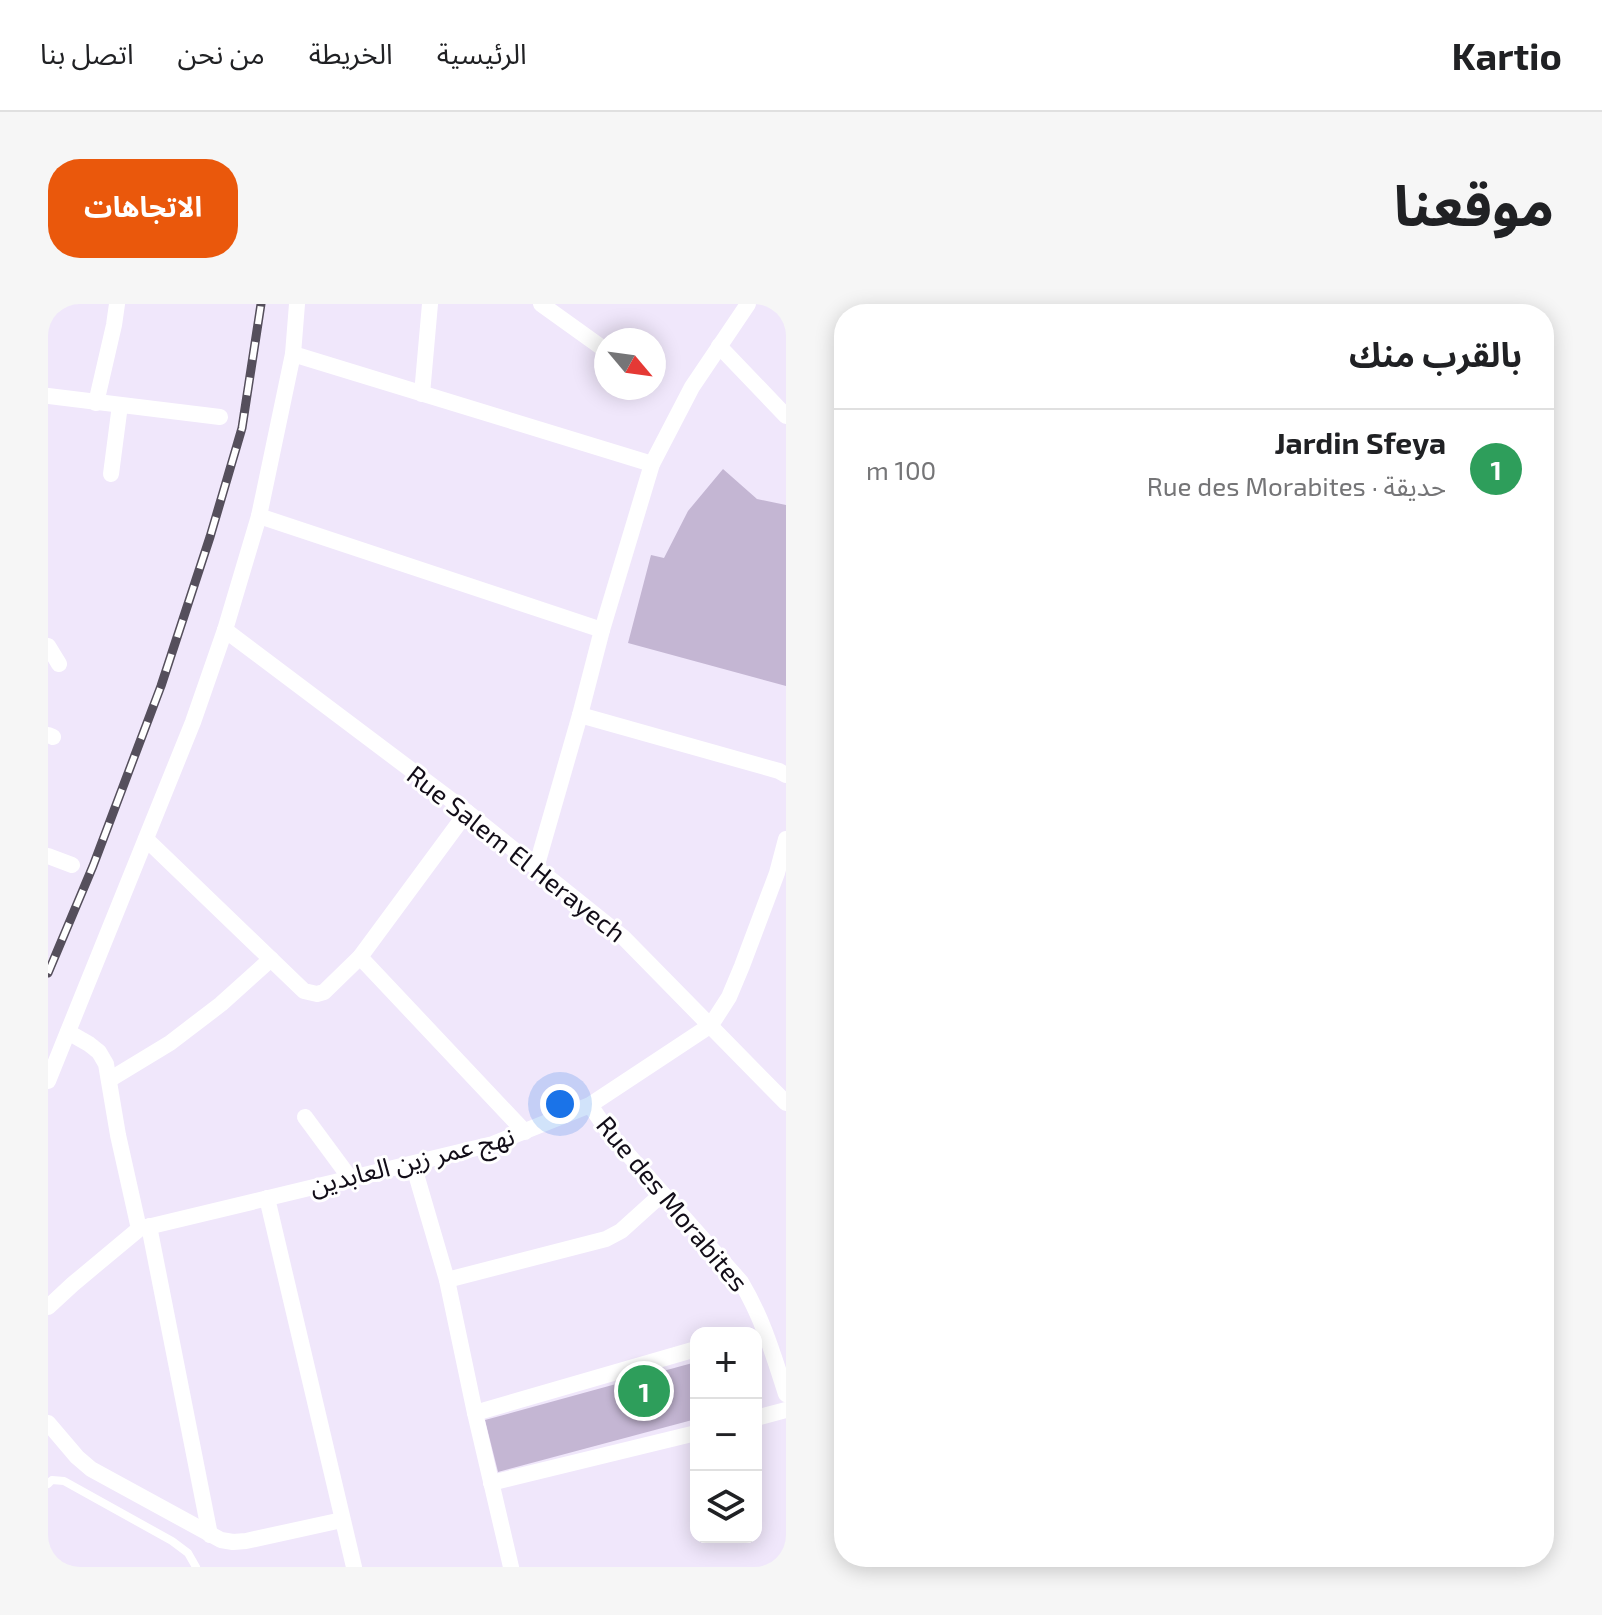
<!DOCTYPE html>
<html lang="ar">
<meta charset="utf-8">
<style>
:root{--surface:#fff;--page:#f6f6f6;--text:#202124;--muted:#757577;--line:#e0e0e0;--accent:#ea580c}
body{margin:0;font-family:"Exo 2","Noto Sans Arabic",sans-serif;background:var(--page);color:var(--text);direction:rtl}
.controls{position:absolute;right:24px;bottom:24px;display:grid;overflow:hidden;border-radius:16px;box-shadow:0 4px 20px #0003}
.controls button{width:72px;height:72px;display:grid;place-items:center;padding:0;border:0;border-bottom:2px solid var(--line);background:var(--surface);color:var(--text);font:40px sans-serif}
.compass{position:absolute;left:546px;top:24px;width:72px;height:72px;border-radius:50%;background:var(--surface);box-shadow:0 4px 20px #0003;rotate:119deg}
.you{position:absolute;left:512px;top:800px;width:28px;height:28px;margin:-20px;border:6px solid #fff;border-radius:50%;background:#1a73e8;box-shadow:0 0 0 12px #1a73e833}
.badge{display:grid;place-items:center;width:52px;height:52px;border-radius:50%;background:var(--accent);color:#fff;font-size:26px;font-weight:700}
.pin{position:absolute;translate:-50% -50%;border:4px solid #fff;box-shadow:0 2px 8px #0006}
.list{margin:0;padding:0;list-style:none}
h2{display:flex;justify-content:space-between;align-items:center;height:104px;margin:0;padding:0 32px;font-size:34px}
h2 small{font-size:26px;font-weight:400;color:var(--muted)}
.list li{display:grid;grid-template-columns:52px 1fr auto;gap:24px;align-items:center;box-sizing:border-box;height:120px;padding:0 32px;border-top:2px solid var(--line)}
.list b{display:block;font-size:30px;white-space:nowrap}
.list p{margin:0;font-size:26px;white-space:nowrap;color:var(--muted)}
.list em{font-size:26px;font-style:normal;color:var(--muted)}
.icon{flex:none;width:44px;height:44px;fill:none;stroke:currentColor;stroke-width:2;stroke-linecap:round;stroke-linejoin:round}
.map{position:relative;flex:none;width:738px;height:1263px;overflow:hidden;direction:ltr;border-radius:32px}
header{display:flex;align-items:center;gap:48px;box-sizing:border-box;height:112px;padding:0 40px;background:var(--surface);border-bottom:2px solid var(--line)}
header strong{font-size:38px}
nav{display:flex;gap:44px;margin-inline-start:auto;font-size:28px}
.intro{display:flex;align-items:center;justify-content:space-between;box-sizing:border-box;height:192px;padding:0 48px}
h1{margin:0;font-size:56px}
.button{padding:20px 36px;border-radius:32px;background:var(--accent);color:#fff;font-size:28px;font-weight:700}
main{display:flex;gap:48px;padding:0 48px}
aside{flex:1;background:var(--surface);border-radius:32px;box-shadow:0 4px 20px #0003}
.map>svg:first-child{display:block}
.green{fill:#c4b6d3}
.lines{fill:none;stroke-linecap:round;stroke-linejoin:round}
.service{stroke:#fff;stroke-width:8}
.minor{stroke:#fff;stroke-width:16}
.rail-casing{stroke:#554f5c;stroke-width:9}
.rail{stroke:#fff;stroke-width:6;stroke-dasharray:18;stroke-linecap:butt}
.labels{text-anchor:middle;stroke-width:6;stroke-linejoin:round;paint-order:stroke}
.street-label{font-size:26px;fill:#120d18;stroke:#fff}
</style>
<header>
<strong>Kartio</strong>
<nav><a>الرئيسية</a><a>الخريطة</a><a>من نحن</a><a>اتصل بنا</a></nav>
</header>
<div class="intro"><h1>موقعنا</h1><a class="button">الاتجاهات</a></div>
<main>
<aside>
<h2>بالقرب منك<small></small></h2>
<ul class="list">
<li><span class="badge" style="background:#2e9e5b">1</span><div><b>Jardin Sfeya</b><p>حديقة · Rue des Morabites</p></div><em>100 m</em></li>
</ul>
</aside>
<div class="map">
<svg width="738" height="1263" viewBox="0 0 738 1263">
<rect width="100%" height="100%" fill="#f0e7fb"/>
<g class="green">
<path d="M675 165 709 195 738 201V382L580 339 603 251 616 254 640 207Z"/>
<path d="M648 1058V1115L450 1168 437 1116Z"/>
</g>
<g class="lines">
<path class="service" d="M0 1180 4 1176 16 1177 124 1237 140 1249 148 1263"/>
<g class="minor">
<path d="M493 0 553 43"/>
<path d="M671 42 738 112"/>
<path d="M245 50 604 160"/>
<path d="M374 90 382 0"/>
<path d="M0 92 172 113"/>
<path d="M48 99 66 21 69 0"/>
<path d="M63 170 72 101"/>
<path d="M211 212 554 326"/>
<path d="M177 326 419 508 576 634 738 799"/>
<path d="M0 342 11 360"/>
<path d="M532 411 731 467 738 471"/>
<path d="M0 431 5 433"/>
<path d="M419 508 312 653 477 828"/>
<path d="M98 535 256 687 269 690 276 688 312 653"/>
<path d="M0 552 24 561"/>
<path d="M488 564 532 411 554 326 604 160 644 83 700 0"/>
<path d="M20 728 41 740 51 748 58 760 70 831 91 925"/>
<path d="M61 776 122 739 173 700 223 655"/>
<path d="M0 777 145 418 177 326 211 212 245 50 249 0"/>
<path d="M542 801 561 829 693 978C715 1015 725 1050 738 1090"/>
<path d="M257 813 302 874"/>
<path d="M365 860 399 976 427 1109 463 1263"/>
<path d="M219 894 306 1263"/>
<path d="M101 922 162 1231"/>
<path d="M399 976 558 935 573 927 614 890"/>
<path d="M0 1003 25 980 91 925 445 840 542 801 663 721 681 693 694 662 729 569 738 535"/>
<path d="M427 1109 648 1045"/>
<path d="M708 1114 738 1106"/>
<path d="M0 1119 29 1153 43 1165 173 1236 185 1238 198 1237 294 1216"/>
<path d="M443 1179 648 1129"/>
</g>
<g class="rail-casing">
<path id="rail" d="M0 669 45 562 113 382 162 233 194 124 213 0"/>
</g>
<use href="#rail" class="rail"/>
</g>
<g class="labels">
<g class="street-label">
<text transform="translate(468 550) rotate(38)" y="9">Rue Salem El Herayech</text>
<text transform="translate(364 857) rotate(-14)" y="9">نهج عمر زين العابدين</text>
<text transform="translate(624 900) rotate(50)" y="9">Rue des Morabites</text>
</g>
</g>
</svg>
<div class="controls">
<button>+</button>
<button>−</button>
<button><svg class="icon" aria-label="layers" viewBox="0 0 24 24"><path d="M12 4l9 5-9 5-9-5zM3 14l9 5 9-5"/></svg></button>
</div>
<svg class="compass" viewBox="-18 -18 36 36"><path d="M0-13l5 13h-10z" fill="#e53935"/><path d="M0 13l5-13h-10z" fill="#757577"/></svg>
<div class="you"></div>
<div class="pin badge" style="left:596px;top:1087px;background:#2e9e5b">1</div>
</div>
</main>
